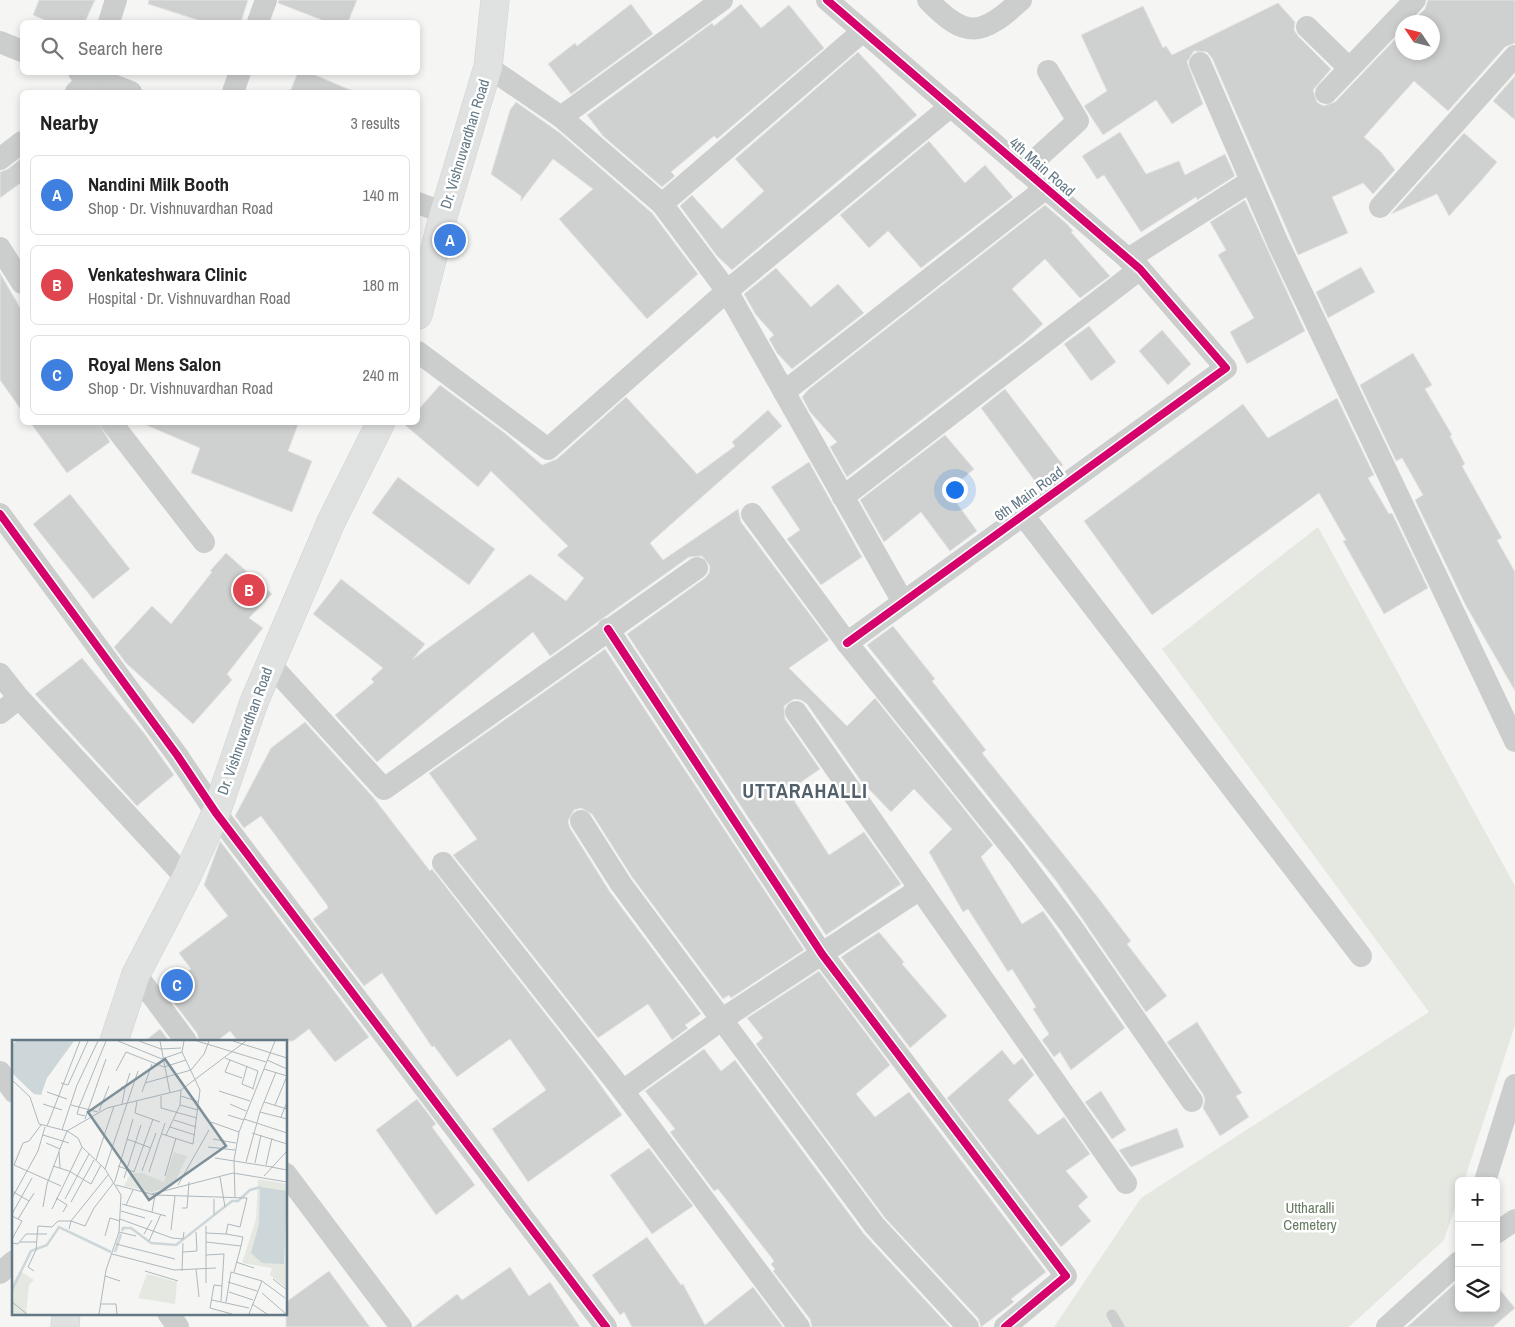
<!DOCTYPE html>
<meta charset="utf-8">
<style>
:root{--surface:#fff;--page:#f6f6f6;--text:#222;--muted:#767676;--line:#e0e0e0;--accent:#565c60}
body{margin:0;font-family:"Archivo Narrow",sans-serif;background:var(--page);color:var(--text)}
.controls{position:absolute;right:15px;bottom:15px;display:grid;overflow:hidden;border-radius:8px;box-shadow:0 2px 8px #0003}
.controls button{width:45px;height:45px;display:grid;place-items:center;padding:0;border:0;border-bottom:1px solid var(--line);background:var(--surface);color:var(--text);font:25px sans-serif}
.compass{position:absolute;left:1395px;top:15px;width:45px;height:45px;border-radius:50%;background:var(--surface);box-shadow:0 2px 8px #0003;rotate:305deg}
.you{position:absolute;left:954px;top:489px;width:18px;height:18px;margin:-12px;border:4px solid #fff;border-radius:50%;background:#1a73e8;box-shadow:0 0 0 8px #1a73e833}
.badge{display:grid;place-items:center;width:32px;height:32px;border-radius:50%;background:var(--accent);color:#fff;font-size:16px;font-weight:700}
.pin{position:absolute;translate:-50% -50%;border:2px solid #fff;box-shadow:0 1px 5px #0006}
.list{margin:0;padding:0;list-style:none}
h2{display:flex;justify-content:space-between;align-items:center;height:65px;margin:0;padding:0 20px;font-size:21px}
h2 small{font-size:16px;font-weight:400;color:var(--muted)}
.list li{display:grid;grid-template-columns:32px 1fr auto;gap:15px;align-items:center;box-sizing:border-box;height:80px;margin:0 10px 10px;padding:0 10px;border:1px solid var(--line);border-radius:8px}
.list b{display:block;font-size:19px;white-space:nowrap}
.list p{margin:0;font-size:16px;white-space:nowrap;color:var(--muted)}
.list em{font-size:16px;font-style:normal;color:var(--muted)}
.icon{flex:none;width:28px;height:28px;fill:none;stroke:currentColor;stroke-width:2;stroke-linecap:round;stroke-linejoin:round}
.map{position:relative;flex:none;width:1515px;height:1327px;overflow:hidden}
.search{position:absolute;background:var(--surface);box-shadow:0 2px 8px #0003;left:20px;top:20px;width:400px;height:55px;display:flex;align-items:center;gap:12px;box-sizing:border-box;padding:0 18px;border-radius:8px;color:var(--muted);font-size:19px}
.panel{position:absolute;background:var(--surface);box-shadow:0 2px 8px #0003;left:20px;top:90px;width:400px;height:335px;border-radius:8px}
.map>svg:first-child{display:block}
.green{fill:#e4e8e1}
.building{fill:#cfd1d0;stroke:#e4e4e3}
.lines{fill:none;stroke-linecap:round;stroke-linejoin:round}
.secondary-casing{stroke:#d0d2d3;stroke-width:29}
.service{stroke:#cccece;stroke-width:11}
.minor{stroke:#cccece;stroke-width:22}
.secondary{stroke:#e0e1e1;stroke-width:28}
.cycleway-casing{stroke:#fff;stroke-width:11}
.cycleway{stroke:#d6006c;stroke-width:8}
.labels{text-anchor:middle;stroke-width:5;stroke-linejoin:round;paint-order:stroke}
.street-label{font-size:15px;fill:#627885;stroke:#fff}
.park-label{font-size:15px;fill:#687c62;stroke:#fff}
.district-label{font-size:20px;font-weight:bold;letter-spacing:1px;fill:#51606a;stroke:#fff}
.inset-river{fill:none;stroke:#cdd6d8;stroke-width:2.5}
.inset-road{fill:none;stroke:#adb8bd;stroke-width:1}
.view{fill:#7e909a;fill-opacity:0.15;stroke:#7e909a;stroke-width:2.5}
.inset-edge{fill:none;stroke:#627885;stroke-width:2.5}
</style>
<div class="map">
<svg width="1515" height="1327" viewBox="0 0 1515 1327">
<rect width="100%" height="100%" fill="#f5f5f3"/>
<path class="green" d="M1318 527 1515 886V1025L1464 1181H1459V1196L1444 1240 1349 1327H1054L1141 1198 1429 1012 1162 649Z"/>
<g class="building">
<path d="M39 0H95L85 22H49L33 15Z"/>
<path d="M149 0H248L241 22H204L148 4Z"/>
<path d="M279 0H357L348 22H327L278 3Z"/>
<path d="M1428 0H1515V43L1505 47 1448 111 1414 81 1364 137 1381 152 1395 170 1373 194 1363 183 1332 197 1348 233 1298 255 1212 58 1207 52 1194 51 1187 62 1203 104 1172 124 1156 100 1103 135 1084 106 1107 91 1081 35 1143 6 1163 48 1166 46 1172 55 1278 3 1295 22 1294 30 1298 36 1331 69 1313 90 1317 102 1323 106 1335 102 1402 32V52H1432V22H1412L1425 9Z"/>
<path d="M631 4 653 34 571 94 548 64 575 43 577 46Z"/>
<path d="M741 4 761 28 789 5 824 48 717 139 714 136 671 172 675 176 662 187 603 136 587 115 712 23 714 26Z"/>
<path d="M858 52 917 115 732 270 717 256 680 206 692 195 722 229 764 191 735 159Z"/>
<path d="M298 72H308L355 92H290Z"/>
<path d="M1515 76V120L1493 101Z"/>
<path d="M516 102 560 133 652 213 698 274 647 319 559 219 593 189 553 159 521 201V196L491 174 510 110Z"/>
<path d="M1120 132 1146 174 1179 161 1185 175 1225 154 1235 176 1197 200 1196 197 1141 232 1104 175 1097 179 1082 156Z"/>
<path d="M1464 133 1497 162 1480 182 1449 216 1437 194 1391 214Z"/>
<path d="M929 141 965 183 985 165 1013 197 921 268 888 231 869 248 840 215Z"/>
<path d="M22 158V182L0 198V172L8 169Z"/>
<path d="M1245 200 1305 331 1247 364 1230 332 1254 318 1218 255 1226 250 1210 222Z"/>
<path d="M1045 205 1067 224 1073 231 1071 232 1110 276 1080 298 1045 259 1012 289 1043 324 1024 341 847 477 830 447 837 442 810 412 802 397 809 389Z"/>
<path d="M1361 267 1375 292 1328 318 1316 292Z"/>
<path d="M776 268 811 307 838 284 864 313 792 369 777 353 769 339 774 335 756 315 744 294Z"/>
<path d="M0 273 22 311V411L0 380Z"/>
<path d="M1089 326 1116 362 1091 381 1064 344Z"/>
<path d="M1162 330 1191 364 1168 385 1139 351Z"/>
<path d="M1413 353 1432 385 1425 389 1452 435 1450 436 1465 464 1462 466 1502 538 1497 540 1515 572V691L1465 604 1415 500 1423 495 1402 458 1396 461 1360 385Z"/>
<path d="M440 385 506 434 542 465 557 459 626 397 697 474 735 446 732 442 768 410 782 426 650 543 663 560 738 509 741 522 829 640 789 668 847 726 875 698 993 845 981 857 1022 924 1043 911 1125 1028 1071 1070 1060 1052 1054 1057 1042 1040 1049 1034 1033 1009 1036 1007 1012 969 1008 972 968 909 963 912 929 852 952 829 914 789 891 812 861 781 807 704 801 700 794 699 784 706 785 719 820 769 788 791 829 855 864 832 901 884 826 935 627 634 705 578 709 573 710 566 702 556 689 557 550 656 533 632 377 762 335 715 374 682 371 679 383 668 313 614 341 579 425 644 413 659 530 574 566 601 584 578 557 555 568 546 491 471 478 487 405 425 407 422H418V410Z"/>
<path d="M1005 389 1063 465 1037 484 981 408Z"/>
<path d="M1337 398 1374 475 1368 478 1389 514 1392 513 1428 588 1384 614 1343 541 1346 540 1319 493 1152 615 1084 521 1243 404 1268 438Z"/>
<path d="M30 422H98L110 442 67 473Z"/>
<path d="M139 422H299L288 451 312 461 292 512 191 473 200 448Z"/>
<path d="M945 435 974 469 948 491 977 531 950 551 921 512 884 542 860 500Z"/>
<path d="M809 462 862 557 821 585 787 539 800 530 771 487Z"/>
<path d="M398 477 495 549 469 585 372 513Z"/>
<path d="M70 494 130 569 93 599 33 524Z"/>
<path d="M226 553 272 594 249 618 263 628 227 674 232 680 193 724 126 663 114 647 152 606 171 624 212 572 210 571Z"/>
<path d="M893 626 935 679 932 681 986 750 982 753 1096 895 1131 941 1127 944 1167 996 1146 1012 1057 882 867 645Z"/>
<path d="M605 649 804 950 731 998 729 995 723 999 632 877 592 814 581 808 574 810 568 821 570 828 610 892 701 1014 685 1025 688 1028 672 1040 648 1004 598 1038 453 855 477 839 429 773Z"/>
<path d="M82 658 144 733 174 775 137 806 35 694Z"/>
<path d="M305 722 373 797 430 871 432 869 591 1072 622 1115 528 1182 492 1129 546 1090 510 1039 457 1077 434 1046 432 1047 382 973 364 986 313 919 328 908 327 905 261 816 244 828 235 816 271 748Z"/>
<path d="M220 841 369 1037 335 1062 309 1029 293 1041H238L230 1031 217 1041H199L197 1033 164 990 191 969 179 953 228 916 204 885Z"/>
<path d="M879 932 904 962 902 964 947 1016 910 1048 841 957Z"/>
<path d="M819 971 890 1065 856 1094 875 1117 909 1092 1046 1272 1011 1299 1014 1302 981 1327 978 1318 885 1218 756 1044 763 1038 747 1018Z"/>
<path d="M1197 1022 1242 1093 1236 1096 1249 1117 1220 1136 1203 1108 1205 1100 1203 1094 1167 1042Z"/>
<path d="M160 1029 169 1041H145Z"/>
<path d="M704 1049 721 1071 735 1060 864 1234 950 1327H812L810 1319 773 1271 775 1269 771 1264 774 1261 718 1189 714 1191 670 1132 675 1129 645 1091Z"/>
<path d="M1002 1050 1014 1065 1022 1058 1034 1075 1008 1100 1038 1135 1064 1117 1090 1154 1066 1171 1088 1197 1078 1206 1091 1221 1061 1247 947 1098Z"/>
<path d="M1101 1091 1126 1130 1112 1139 1085 1102Z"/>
<path d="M417 1099 436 1124 432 1127 475 1185 436 1215 376 1130Z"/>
<path d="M1177 1128 1184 1147 1131 1167 1119 1150Z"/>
<path d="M649 1148 693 1206 652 1234 610 1175Z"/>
<path d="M647 1237 681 1285 683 1284 705 1325 753 1287 783 1327H632L624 1312 620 1315 592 1275Z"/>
<path d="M510 1267 529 1296 550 1282 580 1327H414L457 1294 462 1300Z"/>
<path d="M329 1271 370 1327H286V1302Z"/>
<path d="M1459 1280V1308H1496V1285L1515 1308 1493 1327H1407Z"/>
</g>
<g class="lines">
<g class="secondary-casing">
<g id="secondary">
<path d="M418 315 444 213 488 67 495 0"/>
<path d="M114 1041 136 974 186 878 216 813 254 702 331 522 381 422"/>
<path d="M65 1327 66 1313"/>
</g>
</g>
<path class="service" d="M1112 1315 1119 1327"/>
<g class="minor">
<path d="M827 0 1140 269 1226 368 847 643"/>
<path d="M928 0C966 40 982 36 1021 0"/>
<path d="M109 22 116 0"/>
<path d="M258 22 266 0"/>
<path d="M1307 27 1349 68"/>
<path d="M0 42 22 51"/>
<path d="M1200 63 1278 243 1515 741"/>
<path d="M488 67 561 117 662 204 727 291 903 602"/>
<path d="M79 72 131 92"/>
<path d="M76 92 91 77 93 72"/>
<path d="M233 92 240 72"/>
<path d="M1326 93 1415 0"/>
<path d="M561 117 722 0"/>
<path d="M0 159 22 142"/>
<path d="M1024 170 1078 121 1048 71"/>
<path d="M418 203 444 213"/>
<path d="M662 204 863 31"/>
<path d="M1380 207 1515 56"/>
<path d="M0 248 22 283"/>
<path d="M1128 259 1251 181"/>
<path d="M418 352 548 449 727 291 951 106"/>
<path d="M784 392 1046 188"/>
<path d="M111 422 204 542"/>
<path d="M843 497 1140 269"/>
<path d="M0 514 177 755 216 813 606 1327"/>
<path d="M752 514 847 643 1016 853 1071 926 1192 1101"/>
<path d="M1023 515 1361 956"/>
<path d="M608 629 822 954 1066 1276 1005 1327"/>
<path d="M270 664 384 789 697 568"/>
<path d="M0 674 19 698"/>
<path d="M796 712 1126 1183"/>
<path d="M0 713 19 698 186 878"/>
<path d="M581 821 621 884 875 1226 968 1327"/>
<path d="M443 863 623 1091 799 1327"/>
<path d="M136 974 186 1041"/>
<path d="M0 1072 14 1092"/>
<path d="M623 1091 721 1020 920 889"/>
<path d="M286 1174 401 1327"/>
<path d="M1485 1181 1515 1085"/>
<path d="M1496 1233 1515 1220"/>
<path d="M0 1273 14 1261"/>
<path d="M168 1313 178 1327"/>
<path d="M1387 1327 1459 1262"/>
</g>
<use href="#secondary" class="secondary"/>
<g class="cycleway-casing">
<g id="cycleway">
<path d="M827 0 1140 269 1226 368 847 643"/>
<path d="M0 514 177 755 216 813 606 1327"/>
<path d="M608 629 822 954 1066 1276 1005 1327"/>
</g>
</g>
<use href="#cycleway" class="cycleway"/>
</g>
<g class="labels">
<g class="street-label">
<text transform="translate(465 144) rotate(-73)" y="5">Dr. Vishnuvardhan Road</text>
<text transform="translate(1042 167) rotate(41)" y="5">4th Main Road</text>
<text transform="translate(1029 494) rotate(-36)" y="5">6th Main Road</text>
<text transform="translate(245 731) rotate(-70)" y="5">Dr. Vishnuvardhan Road</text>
</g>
<g class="park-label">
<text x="1310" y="1213">Uttharalli<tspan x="1310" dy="17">Cemetery</tspan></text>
</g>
<g class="district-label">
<text x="805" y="798">UTTARAHALLI</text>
</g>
</g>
<g transform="translate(12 1040)">
<rect width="275" height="275" fill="#f5f5f3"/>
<path d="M162 112 175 116 161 146 140 152 112 146 119 133H130L152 142ZM246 139 275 144V248L258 235 260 228 230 223 244 179ZM8 231 22 240 17 245 14 274H0V244ZM135 234 165 242 163 264 126 258Z" fill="#e4e8e1"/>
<path d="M5 1H62L35 38 29 55 22 54 0 33V4ZM248 147 275 151 272 224 250 223 239 213 247 184Z" fill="#cdd6d8"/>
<path class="inset-river" d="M110 191 111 188H119L139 203 164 205 220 161H226L238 150 249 147M103 212 109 194M0 250 19 211 35 205 47 187 99 212"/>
<path class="inset-road" d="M106 1 150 19 170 12M127 1 149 9 169 8M148 1 158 53M185 1 254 22M221 1 275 18M213 18 246 31 241 48M218 20 213 32 230 38M255 20 275 29M235 26 230 44 242 49M252 29 275 36 263 65M104 31 114 12 152 27 174 20M264 32 248 72 275 79M0 40 18 57 27 84 55 91 66 98 70 107 93 129 109 155 107 192 94 230 87 274M49 43 56 45 76 1M133 43 179 30 192 14 197 1M109 47 113 48 110 64M113 48 118 33M207 51 238 61M35 52 55 59M130 52 140 24M149 56V68L185 78M169 56 187 62M125 61 123 73 148 82M252 62 275 69M31 64 50 70M218 64 234 71M59 65 86 72M168 65 186 70M67 67 94 1M67 67 65 74 73 76M87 71 97 46M216 75 232 80M269 77 275 62M73 79 94 19M232 79 275 93M162 80 184 87M199 82 227 92M29 85 17 101 11 103 2 125 49 146M35 86 68 1M158 87 183 95M50 90 65 45 86 1M55 91 95 68 169 50 234 1M240 93 275 104M150 94 181 104 188 50 170 12 172 1M31 95 57 103M154 95 168 65 169 50M115 99 139 108M201 99 224 103M34 103 48 109M196 107 223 110M203 118 260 127M84 120 102 66M234 122 248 72M243 123 249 95M254 125 260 98M41 126 57 131 79 144 89 125M106 126 122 132 141 79M259 127 275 130M48 128 47 111 55 91M93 129 126 31M130 131 144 93M137 132 153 83M96 135 59 181 73 186 82 168 103 141 121 79M153 136 164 98M252 136 275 111M208 137 213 167M112 138 129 85M104 145 143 155 235 158 228 187 216 184 214 194 231 197 229 206 194 202V186M166 145 197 90M0 151 17 161M140 154 221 133 275 142M223 157 222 120 227 92 263 1M0 158 26 111 33 87M44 158 55 165 51 172M53 159 77 114M59 162 82 120M110 164 154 176M114 165 121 150M31 167 35 144 47 112M170 168H175L177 142M40 169 70 107M109 171 133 178M140 172 143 155M0 174 20 138M202 175V159M0 176 10 181 0 199M6 179 22 153M108 179 160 198 171 199 172 192M159 190 163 156M107 192 124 196M194 193 214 194M132 194 140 180M93 196 98 178 108 181M137 201 149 174M8 202H24M194 202V243M0 203 6 204 14 194H35M104 204 163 219M171 212 185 211 184 192M100 214 162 230 204 228M194 215 212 214 209 261M224 222 242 228M184 229 187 257M22 231 16 227 24 210 26 186 40 187 46 181H59L57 189M133 231 166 241M170 231 171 203M222 232 229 206M93 236 108 241M261 239 275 250M250 241 273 258M216 242 245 251M210 246 202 245 198 268 220 274M217 252 241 260M250 253 274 274M200 260 237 268M0 262 15 274M214 262 219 232 250 241 237 274M89 264H104L105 274M240 264 255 274"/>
<path class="view" d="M153 19 214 106 137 160 76 72Z"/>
<rect width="275" height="275" class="inset-edge"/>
</g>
</svg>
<div class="controls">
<button>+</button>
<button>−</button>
<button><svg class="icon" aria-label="layers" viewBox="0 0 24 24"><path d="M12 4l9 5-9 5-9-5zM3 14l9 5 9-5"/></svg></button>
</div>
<svg class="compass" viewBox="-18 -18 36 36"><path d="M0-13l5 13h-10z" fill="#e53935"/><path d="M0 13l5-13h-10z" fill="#767676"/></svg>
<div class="you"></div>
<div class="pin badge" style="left:450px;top:240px;background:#3f7fe0">A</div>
<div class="pin badge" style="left:249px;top:590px;background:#e0444e">B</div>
<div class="pin badge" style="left:177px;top:985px;background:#3f7fe0">C</div>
<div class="search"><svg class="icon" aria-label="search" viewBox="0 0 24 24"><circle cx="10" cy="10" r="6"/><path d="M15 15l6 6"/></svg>Search here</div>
<section class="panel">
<h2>Nearby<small>3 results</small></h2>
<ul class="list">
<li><span class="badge" style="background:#3f7fe0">A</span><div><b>Nandini Milk Booth</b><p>Shop · Dr. Vishnuvardhan Road</p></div><em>140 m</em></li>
<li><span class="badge" style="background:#e0444e">B</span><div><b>Venkateshwara Clinic</b><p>Hospital · Dr. Vishnuvardhan Road</p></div><em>180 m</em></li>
<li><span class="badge" style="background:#3f7fe0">C</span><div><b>Royal Mens Salon</b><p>Shop · Dr. Vishnuvardhan Road</p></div><em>240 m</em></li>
</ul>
</section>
</div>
